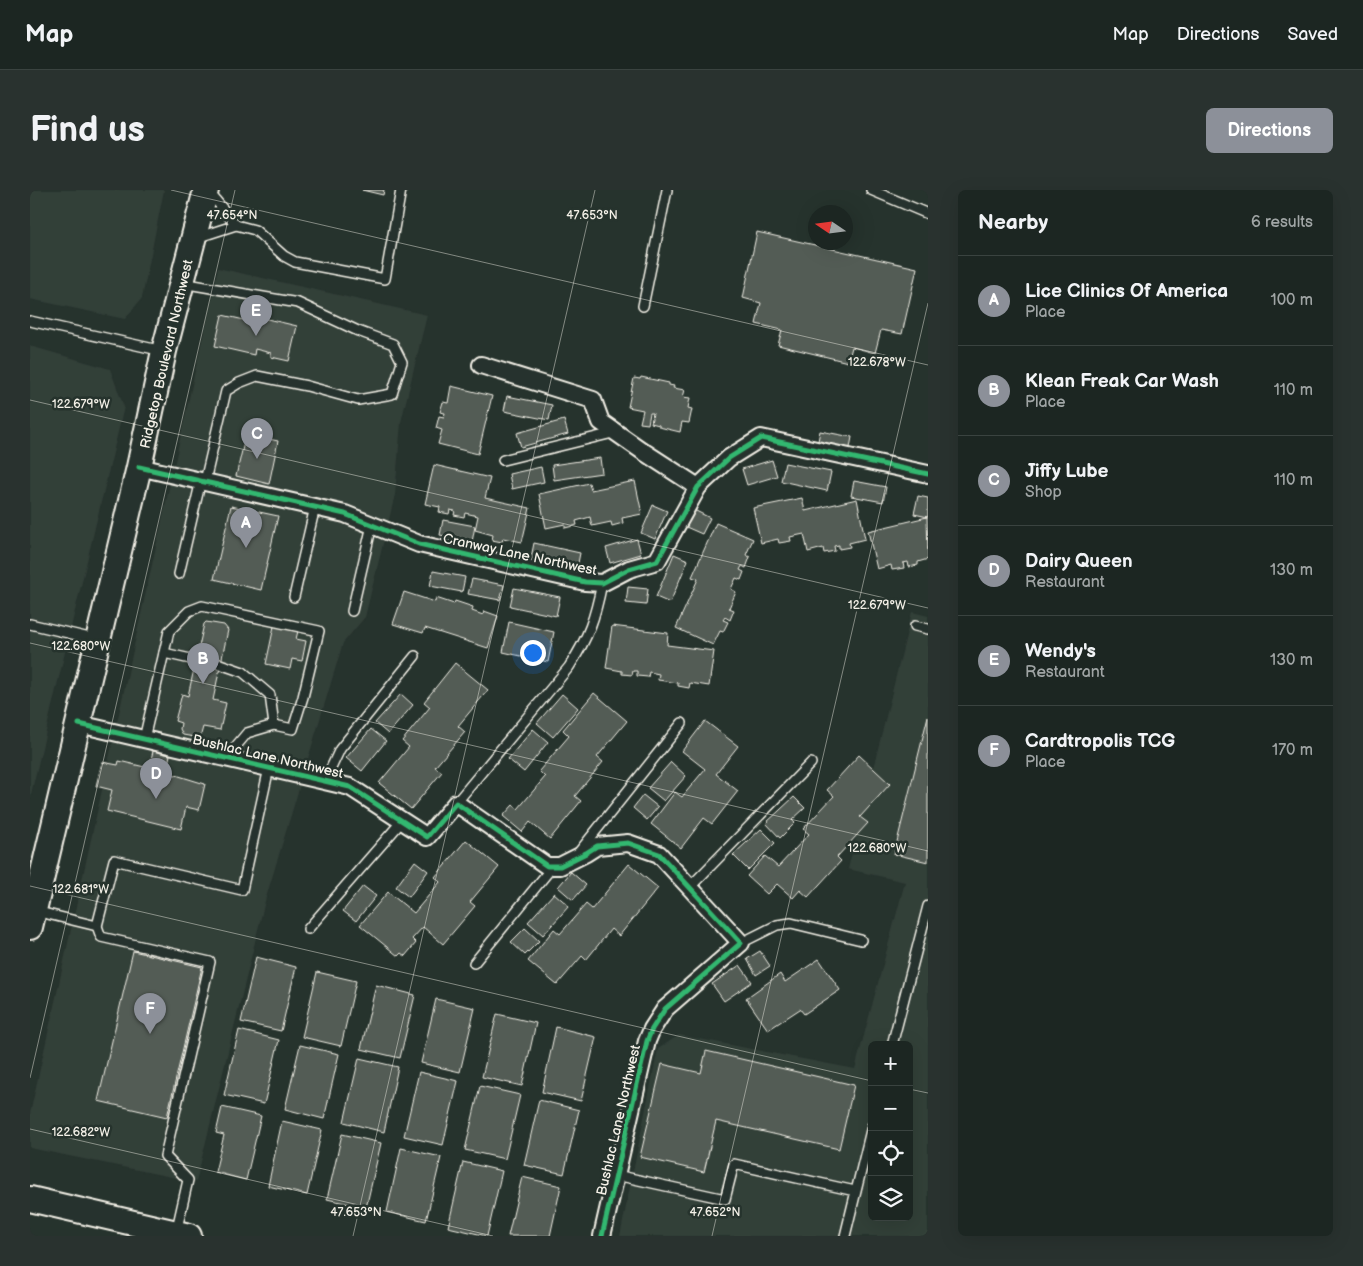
<!DOCTYPE html>
<meta charset="utf-8">
<style>
:root{--surface:#1c2622;--page:#29322f;--text:#f1f3f6;--muted:#a0a5a5;--line:#3a4340;--accent:#8c9099}
body{margin:0;font-family:"Balsamiq Sans",sans-serif;background:var(--page);color:var(--text)}
.controls{position:absolute;right:15px;bottom:15px;display:grid;overflow:hidden;border-radius:8px;box-shadow:0 5px 20px #0002}
.controls button{width:45px;height:45px;display:grid;place-items:center;padding:0;border:0;border-bottom:1px solid var(--line);background:var(--surface);color:var(--text);font:25px sans-serif}
.compass{position:absolute;left:778px;top:15px;width:45px;height:45px;border-radius:50%;background:var(--surface);box-shadow:0 5px 20px #0002;rotate:283deg}
.you{position:absolute;left:502px;top:462px;width:18px;height:18px;margin:-12px;border:4px solid #fff;border-radius:50%;background:#1a73e8;box-shadow:0 0 0 8px #1a73e833}
.badge{display:grid;place-items:center;width:32px;height:32px;border-radius:50%;background:var(--accent);color:#fff;font-size:16px;font-weight:700}
.pin{position:absolute;translate:-50% -41px;filter:drop-shadow(0 1px 2px #0008)}
.pin::after{content:'';position:absolute;top:26px;width:18px;height:15px;background:inherit;clip-path:polygon(0 0,100% 0,50% 100%)}
.list{margin:0;padding:0;list-style:none}
h2{display:flex;justify-content:space-between;align-items:center;height:65px;margin:0;padding:0 20px;font-size:21px}
h2 small{font-size:16px;font-weight:400;color:var(--muted)}
.list li{display:grid;grid-template-columns:32px 1fr auto;gap:15px;align-items:center;box-sizing:border-box;height:90px;padding:0 20px;border-top:1px solid var(--line)}
.list b{display:block;font-size:19px;white-space:nowrap}
.list p{margin:0;font-size:16px;white-space:nowrap;color:var(--muted)}
.list em{font-size:16px;font-style:normal;color:var(--muted)}
.icon{flex:none;width:28px;height:28px;fill:none;stroke:currentColor;stroke-width:2;stroke-linecap:round;stroke-linejoin:round}
.map{position:relative;flex:none;width:898px;height:1046px;overflow:hidden;border-radius:8px}
header{display:flex;align-items:center;gap:30px;box-sizing:border-box;height:70px;padding:0 25px;background:var(--surface);border-bottom:1px solid var(--line)}
header strong{font-size:24px}
nav{display:flex;gap:28px;margin-inline-start:auto;font-size:18px}
.intro{display:flex;align-items:center;justify-content:space-between;box-sizing:border-box;height:120px;padding:0 30px}
h1{margin:0;font-size:35px}
.button{padding:12px 22px;border-radius:8px;background:var(--accent);color:#fff;font-size:18px;font-weight:700}
main{display:flex;gap:30px;padding:0 30px}
aside{flex:1;background:var(--surface);border-radius:8px;box-shadow:0 5px 20px #0002}
.map>svg:first-child{display:block}
.built{fill:#333f39;fill-rule:evenodd}
.building{fill:#525c55;stroke:#f4f1e8}
.lines{fill:none;stroke-linecap:round;stroke-linejoin:round}
.lane-casing{stroke:#f4f1e8;stroke-width:12}
.street-casing{stroke:#f4f1e8;stroke-width:20}
.secondary-casing{stroke:#f4f1e8;stroke-width:28}
.lane{stroke:#26332d;stroke-width:9}
.street{stroke:#26332d;stroke-width:16}
.secondary{stroke:#26332d;stroke-width:24}
.cycleway-casing{stroke:#26332d;stroke-width:8}
.cycleway{stroke:#33b770;stroke-width:5}
.ticks{fill:none;stroke:#f4f1e8;stroke-width:1;stroke-opacity:0.45}
.labels{text-anchor:middle;stroke-width:5;stroke-linejoin:round;paint-order:stroke}
.street-label{font-size:14px;fill:#f4f1e8;stroke:#26332d}
.ticks-label{font-size:12px;text-anchor:middle;fill:#f4f1e8;stroke:#26332d;stroke-width:5;stroke-linejoin:round;paint-order:stroke}
</style>
<header>
<strong>Map</strong>
<nav><a>Map</a><a>Directions</a><a>Saved</a></nav>
</header>
<div class="intro"><h1>Find us</h1><a class="button">Directions</a></div>
<main>
<div class="map">
<svg width="898" height="1046" viewBox="0 0 898 1046">
<rect width="100%" height="100%" fill="#26332d"/>
<filter id="ink" filterUnits="userSpaceOnUse"><feTurbulence type="fractalNoise" baseFrequency=".02" numOctaves="2"/><feDisplacementMap in="SourceGraphic" scale="10" xChannelSelector="R" yChannelSelector="G"/><feConvolveMatrix kernelMatrix="1 2 1 2 8 2 1 2 1" color-interpolation-filters="sRGB"/></filter>
<g filter="url(#ink)">
<g class="built">
<path d="M0 0H134L112 108 95 129 0 109Z"/>
<path d="M188 78 397 125 371 232 365 305 335 427 313 453 235 711 166 992 0 958V924Z"/>
<path d="M0 156 80 179 94 217 0 608Z"/>
<path d="M882 422 898 426V1046H590L628 859 649 845 825 879 875 692 818 679ZM842 855H879V1027H842Z"/>
</g>
<g class="building">
<path d="M332 0H354L353 5Z"/>
<path d="M727 42 887 78 872 144 851 140 845 163 822 157 818 172 748 155 752 140 726 134 731 113 713 108Z"/>
<path d="M192 125 219 131 220 125 267 136 259 171 241 167V163L225 159 224 165 185 156Z"/>
<path d="M611 187 639 193V195L644 196 643 198 655 200 653 207 660 208 658 218 662 219 659 233 652 232 650 242 629 237V235L621 233 623 223H620L618 234 610 233 613 220 598 217 604 188 610 189Z"/>
<path d="M421 196 462 206 448 264 408 254 412 240 406 238 409 226 414 227 415 223 410 222 413 212 418 213Z"/>
<path d="M477 206 522 215 519 230 474 221Z"/>
<path d="M534 230 538 244 491 257 487 243Z"/>
<path d="M790 241 822 247 819 263 787 256Z"/>
<path d="M216 244 248 251 239 294 206 286Z"/>
<path d="M570 268 572 283 524 290 522 275Z"/>
<path d="M742 270 747 286 717 295 712 279Z"/>
<path d="M755 273 801 282 797 301 751 291Z"/>
<path d="M404 275 460 288 455 308 500 318 492 352 473 348 472 352 462 350 463 345 445 340 448 326 435 323 434 327 424 325 425 321 420 320 419 324 409 322 410 317 395 314Z"/>
<path d="M511 277 514 292 482 299 479 284Z"/>
<path d="M605 291 612 324 592 328 593 333 582 336 581 332 562 336 560 327 546 331 547 335 535 338V334L516 338 509 304 559 293 561 300Z"/>
<path d="M824 291 856 297 853 312 821 306Z"/>
<path d="M888 306 898 308V327L884 324Z"/>
<path d="M772 308 775 321 827 309 835 349 819 353 820 357 809 359V355L804 356 805 361 794 363 793 358 778 362 774 344 760 347 761 351 749 353 748 349 731 353 723 318Z"/>
<path d="M623 315 637 321 625 349 611 343Z"/>
<path d="M201 316 248 326 231 400 184 389Z"/>
<path d="M664 320 680 328 672 344 656 337Z"/>
<path d="M897 327 898 369 888 372V375L879 377 878 372 873 373 874 378 862 380 861 375 847 379 838 341Z"/>
<path d="M413 330 445 336 442 352 410 345Z"/>
<path d="M686 333 723 349 716 365 720 367 716 378 712 376 710 380 714 382 711 390 706 388 701 399 706 402 699 418 704 420 700 430 695 427 693 430 698 432 693 442 690 441 683 455 646 438 668 389 662 387Z"/>
<path d="M607 349 611 364 580 373 576 358Z"/>
<path d="M504 353 550 363 547 378 501 368Z"/>
<path d="M644 364 658 370 640 413 626 407Z"/>
<path d="M403 381 435 387 432 402 400 396Z"/>
<path d="M442 389 474 395 470 410 438 404Z"/>
<path d="M598 397 618 399 616 415 596 413Z"/>
<path d="M484 398 530 407 526 426 480 416Z"/>
<path d="M374 402 405 412 406 408 424 414 425 411 443 417 442 421 453 425 454 421 468 426 458 458 395 438 393 443 363 434Z"/>
<path d="M176 432 194 435 198 440 183 510 196 513 190 540 173 537 170 548 153 545 150 539 151 533 145 531 152 504 158 506 174 434Z"/>
<path d="M479 432 524 442 518 472 473 462Z"/>
<path d="M244 436 268 441 266 449 276 451 272 471 262 469 260 479 236 474Z"/>
<path d="M582 436 638 443 637 455 684 461 679 496 660 493 659 498 648 496V493L628 490 629 484 619 482 618 487 607 486V481H603L602 485 592 484V481L576 478Z"/>
<path d="M425 473 458 500 428 536 435 542 405 577 412 582 381 619 349 593 379 557 372 551 400 517 394 512Z"/>
<path d="M564 503 597 531 567 567 573 572 545 606 551 611 520 649 500 632 492 642 473 626 483 615 488 619 515 587 509 581 539 546 533 540Z"/>
<path d="M371 504 383 515 358 544 345 533Z"/>
<path d="M532 504 548 518 523 547 507 533Z"/>
<path d="M898 526V672L864 664Z"/>
<path d="M675 531 708 556 686 584 708 601 682 634 674 628 651 658 621 634 645 602 652 607 675 579 652 561Z"/>
<path d="M341 539 356 551 332 581 316 568Z"/>
<path d="M503 539 518 552 494 582 478 569Z"/>
<path d="M123 561 140 565 136 582 175 594 169 620 156 617 151 639 77 621 82 600 66 596 72 572 88 575 89 571 119 578Z"/>
<path d="M829 565 860 594 830 627 838 633 807 667 811 671 778 707 770 700 763 708 747 694 737 704 717 686 735 666 748 677 779 644 773 639 804 606 797 600Z"/>
<path d="M641 572 656 586 634 611 618 598Z"/>
<path d="M613 605 628 617 617 630 603 618Z"/>
<path d="M764 607 775 618 762 630 765 633 750 648 736 633Z"/>
<path d="M731 639 745 653 718 680 703 665Z"/>
<path d="M436 650 469 677 440 712 445 716 413 754 393 737 382 749 386 753 375 766 371 763 368 766 330 735 358 702 384 723 410 692 405 687Z"/>
<path d="M385 671 398 681 379 707 366 697Z"/>
<path d="M599 674 628 698 589 746 581 739 556 770 552 766 527 795 498 771 524 739 530 744 556 714 562 719Z"/>
<path d="M541 682 556 695 543 710 528 697Z"/>
<path d="M333 696 346 706 326 731 313 721Z"/>
<path d="M524 703 539 716 513 745 498 732Z"/>
<path d="M495 738 509 751 495 765 481 752Z"/>
<path d="M103 761 172 777 137 927 68 911Z"/>
<path d="M730 761 740 776 726 785 717 769Z"/>
<path d="M226 767 266 777 251 841 211 832Z"/>
<path d="M789 769 810 800 774 824 770 819 738 840 716 808 750 784 755 792Z"/>
<path d="M710 775 722 792 694 811 682 794Z"/>
<path d="M287 782 326 791 311 856 272 847Z"/>
<path d="M346 795 385 805 370 868 331 859Z"/>
<path d="M406 809 445 818 430 882 391 873Z"/>
<path d="M467 824 506 833 492 896 452 887Z"/>
<path d="M526 837 566 847 551 911 512 902Z"/>
<path d="M209 840 249 850 234 914 194 905Z"/>
<path d="M270 855 309 864 294 929 255 919Z"/>
<path d="M676 861 824 895 809 959 686 931 674 982 610 967 632 874 671 883Z"/>
<path d="M329 868 368 877 354 942 314 932Z"/>
<path d="M389 882 428 891 413 955 374 946Z"/>
<path d="M450 896 490 905 475 969 435 960Z"/>
<path d="M509 910 549 920 534 984 494 975Z"/>
<path d="M192 917 231 926 216 990 185 982 194 945 186 943Z"/>
<path d="M252 931 292 940 277 1005 238 996Z"/>
<path d="M312 944 351 953 336 1018 297 1009Z"/>
<path d="M371 958 411 967 396 1031 357 1022Z"/>
<path d="M433 972 472 981 457 1046 418 1037Z"/>
<path d="M492 987 531 996 520 1046H478Z"/>
</g>
<g class="lines">
<g class="lane-casing">
<g id="lane">
<path d="M841 0 898 24"/>
<path d="M206 35 225 40 254 66 265 72 355 89 371 0"/>
<path d="M166 48 206 35 179 2"/>
<path d="M152 93 268 113 328 141 363 154 372 172 362 204 328 210 277 196 227 186 209 193 196 201 175 291"/>
<path d="M613 116 637 0"/>
<path d="M0 131 133 161"/>
<path d="M473 270 587 242"/>
<path d="M149 384 171 290"/>
<path d="M264 407 285 317"/>
<path d="M322 421 342 335"/>
<path d="M0 434 68 450"/>
<path d="M885 436 898 439"/>
<path d="M134 463 165 470"/>
<path d="M190 474 213 482 240 505 244 535"/>
<path d="M114 549 139 441 159 421 172 416 289 441 273 507 263 539 244 535 217 543 196 568"/>
<path d="M295 591 310 559 385 466"/>
<path d="M426 613 539 477C559 446 565 428 572 393"/>
<path d="M549 662 652 533"/>
<path d="M660 697 781 573"/>
<path d="M5 721 67 736 84 670 212 700 239 578"/>
<path d="M67 736 71 747 180 772 135 966 158 990 146 1043"/>
<path d="M278 739 372 631"/>
<path d="M711 753 747 735 761 733 831 750"/>
<path d="M444 773 523 676"/>
<path d="M862 855 898 716"/>
<path d="M586 985 695 1009 704 974 825 1001"/>
<path d="M815 1046 842 936"/>
</g>
</g>
<g class="street-casing">
<g id="street">
<path d="M451 175 563 210 571 232 611 260 668 297"/>
<path d="M109 277 315 324 389 354 555 392 572 393 599 379 627 371 668 297 699 268 731 248 898 284"/>
<path d="M49 534 320 597 397 647 426 613 517 676H530L556 663 567 656 598 653 629 664 711 753 635 819 622 839 617 851 572 1046"/>
</g>
</g>
<g class="secondary-casing">
<g id="secondary">
<path d="M0 737 109 277 134 161 176 0"/>
<path d="M0 1009 159 1046"/>
</g>
</g>
<use href="#lane" class="lane"/>
<use href="#street" class="street"/>
<use href="#secondary" class="secondary"/>
<g class="cycleway-casing">
<g id="cycleway">
<path d="M109 277 315 324 389 354 555 392 572 393 599 379 627 371 668 297 699 268 731 248 898 284"/>
<path d="M49 534 320 597 397 647 426 613 517 676H530L556 663 567 656 598 653 629 664 711 753 635 819 622 839 617 851 572 1046"/>
</g>
</g>
<use href="#cycleway" class="cycleway"/>
</g>
</g>
<path class="ticks" d="M141 0 898 175M0 210 898 418M0 453 898 661M0 696 842 891M0 888 205 0M879 899 898 903M0 939 463 1046M323 1046 565 0M682 1046 898 113"/>
<g class="labels">
<g class="street-label">
<text transform="translate(136 164) rotate(-77)" y="5">Ridgetop Boulevard Northwest</text>
<text transform="translate(490 364) rotate(12)" y="5">Cranway Lane Northwest</text>
<text transform="translate(238 566) rotate(13)" y="5">Bushlac Lane Northwest</text>
<text transform="translate(588 930) rotate(-77)" y="5">Bushlac Lane Northwest</text>
</g>
</g>
<g class="ticks-label">
<text x="562" y="29">47.653°N</text>
<text x="202" y="29">47.654°N</text>
<text x="847" y="176">122.678°W</text>
<text x="51" y="218">122.679°W</text>
<text x="847" y="419">122.679°W</text>
<text x="51" y="460">122.680°W</text>
<text x="847" y="662">122.680°W</text>
<text x="51" y="703">122.681°W</text>
<text x="51" y="946">122.682°W</text>
<text x="326" y="1026">47.653°N</text>
<text x="685" y="1026">47.652°N</text>
</g>
</svg>
<div class="controls">
<button>+</button>
<button>−</button>
<button><svg class="icon" aria-label="locate" viewBox="0 0 24 24"><circle cx="12" cy="12" r="6"/><path d="M12 2v4M12 18v4M2 12h4M18 12h4"/></svg></button>
<button><svg class="icon" aria-label="layers" viewBox="0 0 24 24"><path d="M12 4l9 5-9 5-9-5zM3 14l9 5 9-5"/></svg></button>
</div>
<svg class="compass" viewBox="-18 -18 36 36"><path d="M0-13l5 13h-10z" fill="#e53935"/><path d="M0 13l5-13h-10z" fill="#a0a5a5"/></svg>
<div class="you"></div>
<div class="pin badge" style="left:216px;top:358px">A</div>
<div class="pin badge" style="left:173px;top:494px">B</div>
<div class="pin badge" style="left:227px;top:269px">C</div>
<div class="pin badge" style="left:126px;top:609px">D</div>
<div class="pin badge" style="left:226px;top:146px">E</div>
<div class="pin badge" style="left:120px;top:844px">F</div>
</div>
<aside>
<h2>Nearby<small>6 results</small></h2>
<ul class="list">
<li><span class="badge">A</span><div><b>Lice Clinics Of America</b><p>Place</p></div><em>100 m</em></li>
<li><span class="badge">B</span><div><b>Klean Freak Car Wash</b><p>Place</p></div><em>110 m</em></li>
<li><span class="badge">C</span><div><b>Jiffy Lube</b><p>Shop</p></div><em>110 m</em></li>
<li><span class="badge">D</span><div><b>Dairy Queen</b><p>Restaurant</p></div><em>130 m</em></li>
<li><span class="badge">E</span><div><b>Wendy's</b><p>Restaurant</p></div><em>130 m</em></li>
<li><span class="badge">F</span><div><b>Cardtropolis TCG</b><p>Place</p></div><em>170 m</em></li>
</ul>
</aside>
</main>
